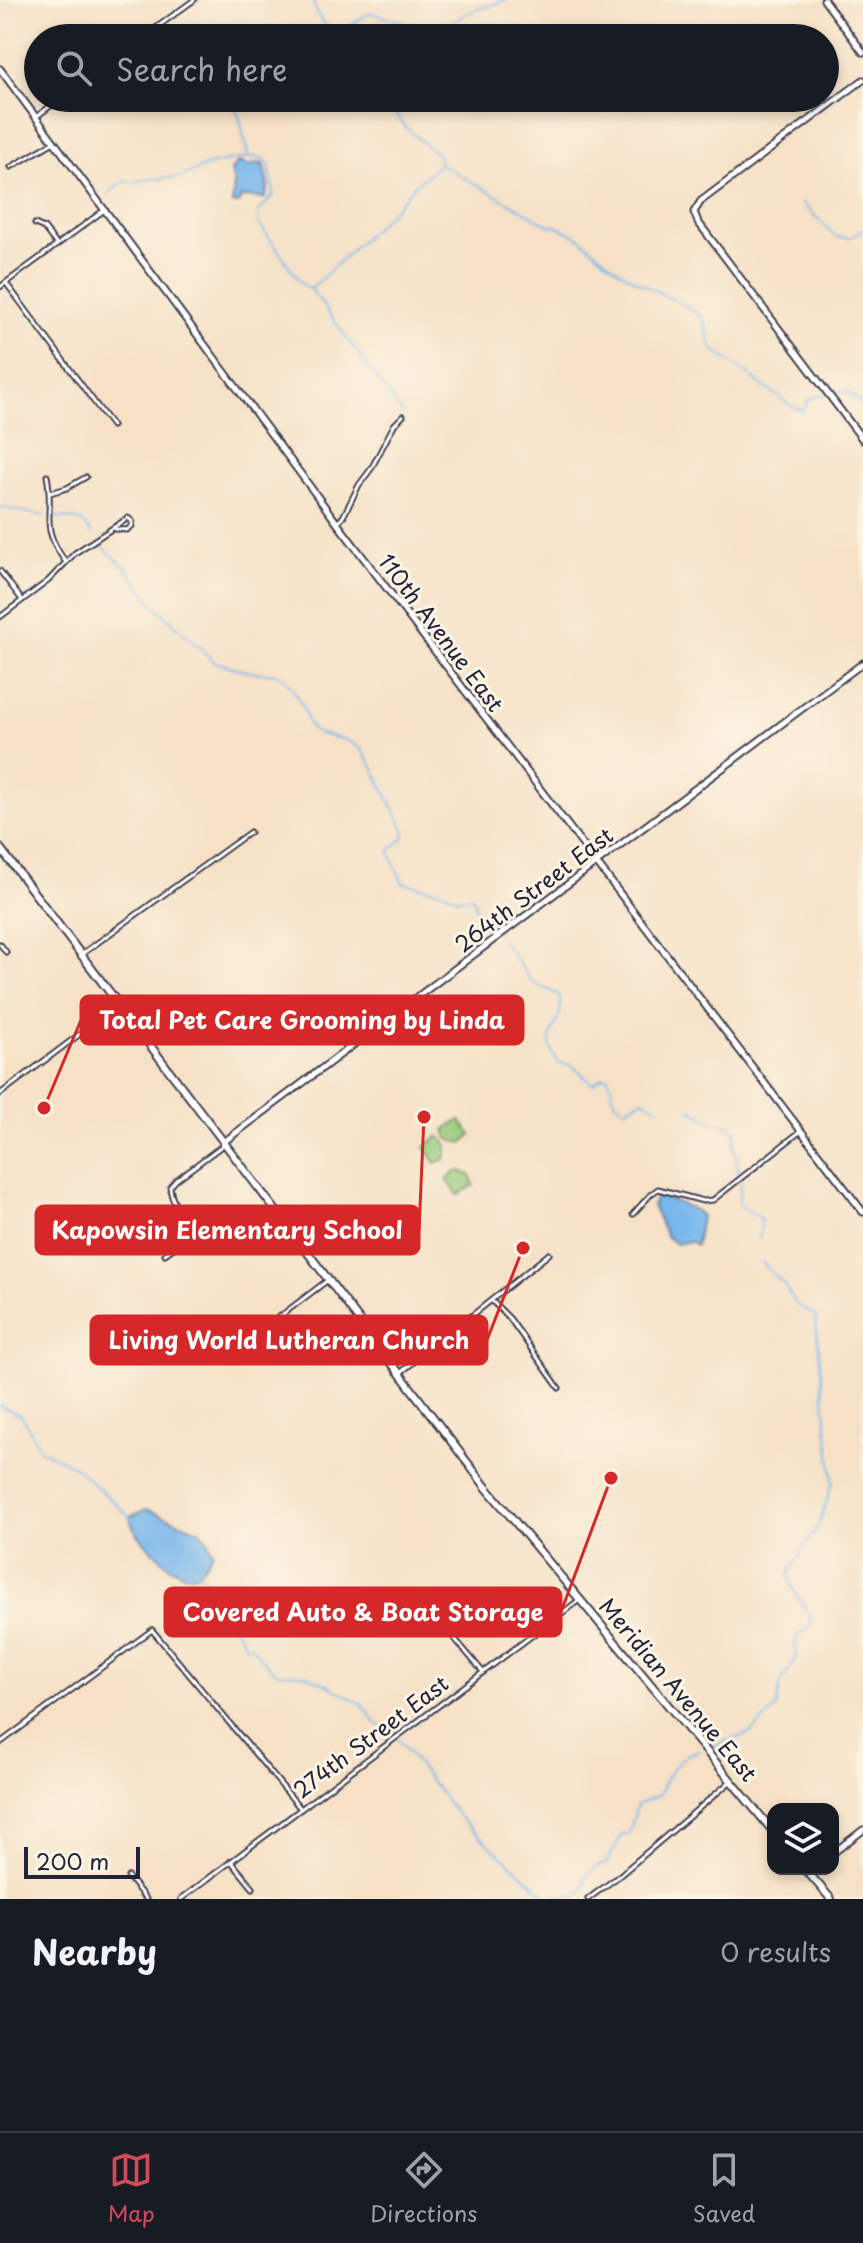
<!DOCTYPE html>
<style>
:root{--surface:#171b24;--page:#20242c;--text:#f1f3f6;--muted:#9ea1a6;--line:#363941;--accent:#d1495b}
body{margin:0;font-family:"Playpen Sans",sans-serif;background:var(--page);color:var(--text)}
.controls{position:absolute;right:24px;bottom:24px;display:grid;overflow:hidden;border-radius:16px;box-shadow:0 4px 12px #0003}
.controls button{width:72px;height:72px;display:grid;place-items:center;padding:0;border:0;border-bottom:2px solid var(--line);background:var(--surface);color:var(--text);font:40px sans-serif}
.scale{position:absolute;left:24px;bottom:20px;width:116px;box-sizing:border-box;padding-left:8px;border:4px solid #22223b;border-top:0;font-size:22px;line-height:28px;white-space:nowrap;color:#22223b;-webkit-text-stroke:6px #fcf5e5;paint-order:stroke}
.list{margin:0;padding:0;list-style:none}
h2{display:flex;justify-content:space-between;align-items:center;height:104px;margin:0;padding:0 32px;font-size:34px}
h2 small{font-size:26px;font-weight:400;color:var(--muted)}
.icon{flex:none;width:44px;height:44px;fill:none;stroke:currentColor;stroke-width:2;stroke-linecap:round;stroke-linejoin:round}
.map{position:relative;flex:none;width:863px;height:1899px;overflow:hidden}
.search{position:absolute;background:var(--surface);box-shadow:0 4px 12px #0003;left:24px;right:24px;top:24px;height:88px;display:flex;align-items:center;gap:20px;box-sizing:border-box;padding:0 28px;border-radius:44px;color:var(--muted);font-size:30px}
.sheet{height:232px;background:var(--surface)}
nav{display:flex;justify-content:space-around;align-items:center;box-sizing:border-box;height:112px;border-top:2px solid var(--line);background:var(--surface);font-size:22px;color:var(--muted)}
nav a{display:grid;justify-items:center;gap:4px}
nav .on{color:var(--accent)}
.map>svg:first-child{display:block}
.green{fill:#9acc7d;stroke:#5e775c;stroke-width:2}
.water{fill:#78b7ec;stroke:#4d6c94;stroke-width:2}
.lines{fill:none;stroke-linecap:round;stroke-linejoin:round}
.stream{stroke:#78b7ec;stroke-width:2}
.street-casing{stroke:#423f50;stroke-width:7}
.secondary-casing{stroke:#423f50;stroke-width:9}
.primary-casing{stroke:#423f50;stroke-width:10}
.street{stroke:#fff;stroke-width:3}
.secondary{stroke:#fff;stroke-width:5}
.primary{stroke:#fff;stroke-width:6}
.labels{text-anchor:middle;stroke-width:6;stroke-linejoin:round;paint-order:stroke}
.street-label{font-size:22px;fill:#22223b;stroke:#fcf5e5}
.leader{fill:none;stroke:#d62828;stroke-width:3}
.callout-dot{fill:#d62828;stroke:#fcf5e5;stroke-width:3}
.callout{fill:#d62828;stroke:#d62828;stroke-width:3}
.callout-label{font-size:24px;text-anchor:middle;font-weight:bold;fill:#fff}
</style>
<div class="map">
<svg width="863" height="1899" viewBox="0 0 863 1899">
<rect width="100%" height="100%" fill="#fcf5e5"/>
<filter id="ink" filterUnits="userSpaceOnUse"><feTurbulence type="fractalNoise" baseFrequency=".0125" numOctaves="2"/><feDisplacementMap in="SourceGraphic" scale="16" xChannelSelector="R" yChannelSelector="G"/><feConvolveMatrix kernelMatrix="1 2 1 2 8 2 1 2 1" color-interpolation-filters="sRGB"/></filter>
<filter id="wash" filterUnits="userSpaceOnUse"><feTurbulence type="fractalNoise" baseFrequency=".006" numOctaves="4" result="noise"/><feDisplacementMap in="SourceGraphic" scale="32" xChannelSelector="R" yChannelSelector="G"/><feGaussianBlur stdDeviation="1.8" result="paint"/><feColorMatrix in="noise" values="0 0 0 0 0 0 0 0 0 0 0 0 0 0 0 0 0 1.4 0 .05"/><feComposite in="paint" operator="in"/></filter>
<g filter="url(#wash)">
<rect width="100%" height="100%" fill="#f6e1c6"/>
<g class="green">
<path d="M460 1120 472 1135 462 1143 448 1139 445 1130Z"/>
<path d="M439 1136 448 1145 445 1159 436 1163 425 1147Z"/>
<path d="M461 1171 470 1175 474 1185 458 1195 447 1180 456 1172Z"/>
</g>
<g class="water">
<path d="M238 162 249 166 257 163 263 164 268 187 265 198 241 197 238 204H232L234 184 231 170Z"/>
<path d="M662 1196C676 1205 691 1204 701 1216L696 1245 690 1241 676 1244 666 1236 652 1206 656 1198Z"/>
<path d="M146 1509 199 1530 208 1540 213 1552 198 1574C192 1575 190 1576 185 1574 169 1570 131 1533 130 1517Z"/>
</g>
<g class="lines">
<g class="stream">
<path d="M313 0C315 12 326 36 344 29 355 25 360 15 373 13L431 32 442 29 465 14 506 0"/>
<path d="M348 38V27"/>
<path d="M383 98 407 129 438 155 440 164 547 224C582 233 590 249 616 268 642 287 674 297 700 315 710 325 705 339 714 350L788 404 802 411 810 399 824 394"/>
<path d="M227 104 238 111 248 156"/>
<path d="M108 193 123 182 179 177 212 164 249 157 263 158 269 165 274 194 258 213V222L301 283 311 289"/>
<path d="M801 202 836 237 850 238 863 229"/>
<path d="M830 392H848L863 405"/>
<path d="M402 413 311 289 392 211 416 184 439 165"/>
<path d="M0 507 45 516"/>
<path d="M53 516 82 521 92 534"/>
<path d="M98 542 127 569 154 605 215 662 250 672 276 674 285 679 293 689 303 707 309 725 316 733 346 740 360 748 373 767 405 831 403 839 389 851 403 883 447 892 457 899 469 896 473 898 477 912 489 915 498 932"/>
<path d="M502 940 532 982 559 995C568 1026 535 1032 559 1063L572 1065 593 1084 602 1077H607C615 1088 609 1104 626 1108L643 1099 658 1108"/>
<path d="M690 1110C699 1112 702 1116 710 1120 720 1124 728 1123 736 1131L734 1146 740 1177"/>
<path d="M741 1181 739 1205C757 1219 766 1210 759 1240"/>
<path d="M0 1406 21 1415 41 1450 74 1466 132 1519"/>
<path d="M198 1574C216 1587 207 1588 215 1602 224 1618 238 1629 246 1646L251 1645 262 1660 277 1673 305 1674 331 1687 363 1705 376 1723 393 1733"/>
<path d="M398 1739 459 1817 550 1899"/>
<path d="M709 1748 750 1733 776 1709 781 1682 797 1657 795 1647 797 1636 810 1626 811 1617 794 1591 788 1575 819 1524 833 1482 815 1315 797 1305 784 1285 762 1262"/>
<path d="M623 1835 629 1834 637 1805 659 1795C666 1777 678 1753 700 1751"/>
<path d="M552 1899 557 1894 562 1897 568 1895 576 1896 583 1889 586 1876 599 1865 606 1864 621 1836"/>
</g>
</g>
</g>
<g filter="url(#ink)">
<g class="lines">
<g class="street-casing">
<g id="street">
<path d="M142 38 194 0"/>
<path d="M36 117 61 98"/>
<path d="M11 167 54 142"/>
<path d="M35 224 44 228 57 245"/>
<path d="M6 283 112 426"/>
<path d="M0 287 103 211"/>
<path d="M47 476C55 515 38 524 65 561"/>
<path d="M50 493 67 488 86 477"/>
<path d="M337 523 343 517 359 485 371 469 394 425 403 416"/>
<path d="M0 571 22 600"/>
<path d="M0 617 48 581 75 553 128 518 132 521V526L127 530 115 529"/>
<path d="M0 944 6 952"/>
<path d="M82 954 250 832"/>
<path d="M0 1094 120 1004"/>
<path d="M633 1214 651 1194 658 1189 703 1201 713 1200 801 1131"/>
<path d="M165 1254C217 1220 173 1223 170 1187L176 1180 223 1145"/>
<path d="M492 1301 510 1319 559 1388"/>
<path d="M258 1333 328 1280"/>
<path d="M400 1373 549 1254"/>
<path d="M428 1607 483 1672"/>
<path d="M0 1743 152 1630 301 1809"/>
<path d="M231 1861 253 1888"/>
<path d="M128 1877 146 1899"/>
<path d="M181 1899 578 1601"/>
<path d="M588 1899 619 1876 731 1781"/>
</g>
</g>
<g class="secondary-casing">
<g id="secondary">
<path d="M824 0 863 52"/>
<path d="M0 69 337 523 863 1212"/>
<path d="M863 80 701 201 694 212 698 222 863 440"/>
<path d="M225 1141 863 663"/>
<path d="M833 1853 863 1830"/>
</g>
</g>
<g class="primary-casing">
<g id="primary">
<path d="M0 848 486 1487 773 1831"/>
<path d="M805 1869 831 1899"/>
</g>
</g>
<use href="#street" class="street"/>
<use href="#secondary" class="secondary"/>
<use href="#primary" class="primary"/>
</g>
</g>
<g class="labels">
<g class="street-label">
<text transform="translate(441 633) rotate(53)" y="8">110th Avenue East</text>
<text transform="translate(534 890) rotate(-37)" y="8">264th Street East</text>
<text transform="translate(678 1690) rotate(50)" y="8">Meridian Avenue East</text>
<text transform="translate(371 1737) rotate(-37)" y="8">274th Street East</text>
</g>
</g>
<path class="leader" d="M44 1108L81 1020M424 1117L419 1230M523 1248L487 1340M611 1478L561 1612"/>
<g class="callout-dot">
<circle cx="44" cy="1108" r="8"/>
<circle cx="424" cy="1117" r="8"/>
<circle cx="523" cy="1248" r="8"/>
<circle cx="611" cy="1478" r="8"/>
</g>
<g class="callout">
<rect x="81" y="996" width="442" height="48" rx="8"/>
<rect x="36" y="1206" width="383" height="48" rx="8"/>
<rect x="91" y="1316" width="396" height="48" rx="8"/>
<rect x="165" y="1588" width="396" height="48" rx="8"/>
</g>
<g class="callout-label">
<text x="302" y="1029">Total Pet Care Grooming by Linda</text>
<text x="227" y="1239">Kapowsin Elementary School</text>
<text x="289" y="1349">Living World Lutheran Church</text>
<text x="363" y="1621">Covered Auto &amp; Boat Storage</text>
</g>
</svg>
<div class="controls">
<button><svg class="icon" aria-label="layers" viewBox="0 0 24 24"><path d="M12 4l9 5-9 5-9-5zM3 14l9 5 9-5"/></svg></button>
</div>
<div class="scale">200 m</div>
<div class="search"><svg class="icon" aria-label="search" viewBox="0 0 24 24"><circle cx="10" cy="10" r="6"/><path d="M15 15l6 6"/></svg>Search here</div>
</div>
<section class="sheet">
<h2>Nearby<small>0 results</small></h2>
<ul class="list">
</ul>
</section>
<nav>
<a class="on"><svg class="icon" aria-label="map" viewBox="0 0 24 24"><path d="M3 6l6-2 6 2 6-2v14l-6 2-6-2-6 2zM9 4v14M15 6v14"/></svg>Map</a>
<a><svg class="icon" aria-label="directions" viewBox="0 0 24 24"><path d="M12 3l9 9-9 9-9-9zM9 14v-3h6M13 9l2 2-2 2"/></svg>Directions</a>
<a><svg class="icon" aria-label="saved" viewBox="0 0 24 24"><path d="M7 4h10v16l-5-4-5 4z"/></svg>Saved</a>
</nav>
